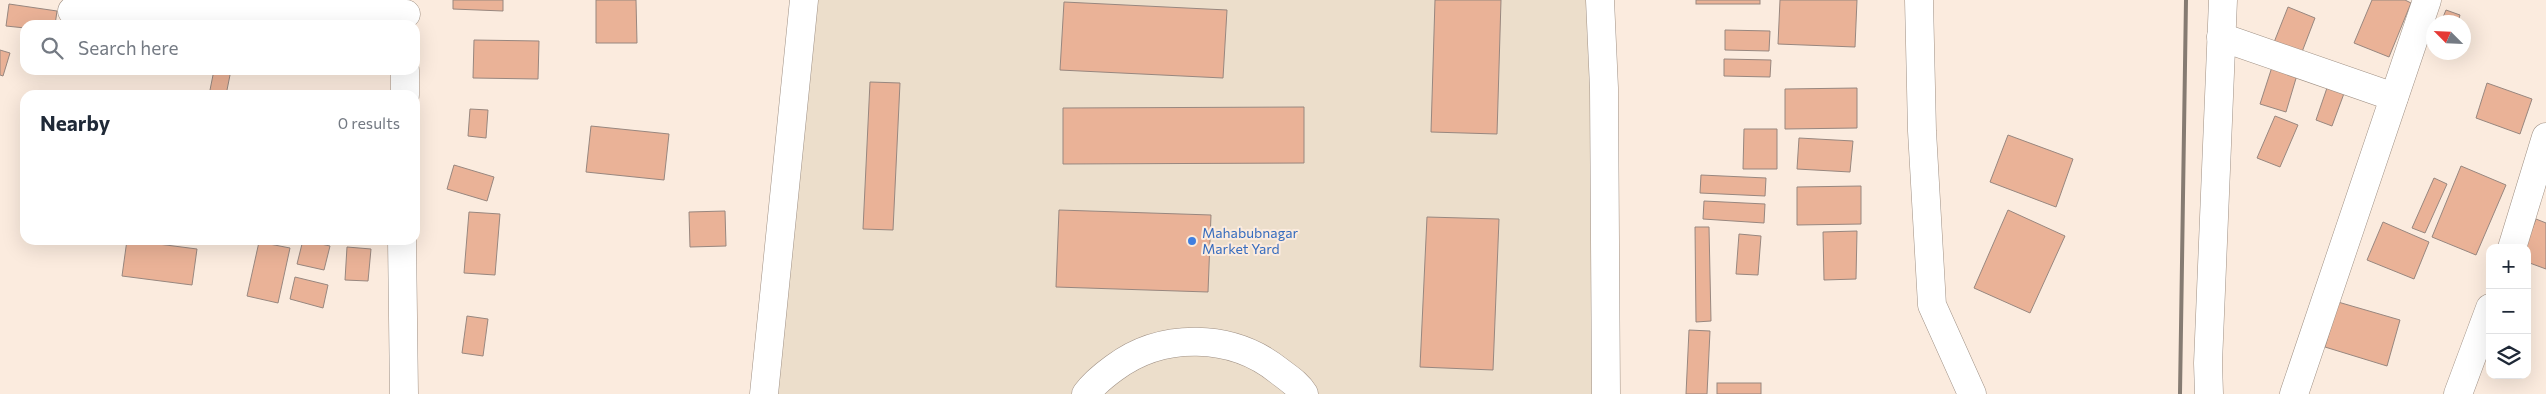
<!DOCTYPE html>
<meta charset="utf-8">
<style>
:root{--surface:#fff;--page:#f2f2f3;--text:#1f2937;--muted:#747a83;--line:#e0e1e3}
body{margin:0;font-family:Commissioner,sans-serif;background:var(--page);color:var(--text)}
.controls{position:absolute;right:15px;bottom:15px;display:grid;overflow:hidden;border-radius:10px;box-shadow:0 5px 20px #0002}
.controls button{width:45px;height:45px;display:grid;place-items:center;padding:0;border:0;border-bottom:1px solid var(--line);background:var(--surface);color:var(--text);font:25px sans-serif}
.compass{position:absolute;left:2426px;top:15px;width:45px;height:45px;border-radius:50%;background:var(--surface);box-shadow:0 5px 20px #0002;rotate:294deg}
.list{margin:0;padding:0;list-style:none}
h2{display:flex;justify-content:space-between;align-items:center;height:65px;margin:0;padding:0 20px;font-size:21px}
h2 small{font-size:16px;font-weight:400;color:var(--muted)}
.icon{flex:none;width:28px;height:28px;fill:none;stroke:currentColor;stroke-width:2;stroke-linecap:round;stroke-linejoin:round}
.map{position:relative;flex:none;width:2546px;height:394px;overflow:hidden}
.search{position:absolute;background:var(--surface);box-shadow:0 5px 20px #0002;left:20px;top:20px;width:400px;height:55px;display:flex;align-items:center;gap:12px;box-sizing:border-box;padding:0 18px;border-radius:15px;color:var(--muted);font-size:19px}
.panel{position:absolute;background:var(--surface);box-shadow:0 5px 20px #0002;left:20px;top:90px;width:400px;height:155px;border-radius:15px}
.map>svg:first-child{display:block}
.commercial{fill:#ecdecb}
.building{fill:#eab297;stroke:#98877f}
.lines{fill:none;stroke-linecap:round;stroke-linejoin:round}
.minor-casing{stroke:#9f9084;stroke-width:29}
.major-casing{stroke:#9f9084;stroke-width:29}
.minor{stroke:#fff;stroke-width:28}
.major{stroke:#fff;stroke-width:28}
.rail{stroke:#857b72;stroke-width:4}
.shop-dot{fill:#3f7fe0;stroke:#fbebde;stroke-width:2}
.labels{text-anchor:middle;stroke-width:4;stroke-linejoin:round;paint-order:stroke}
.shop-label{font-size:14px;fill:#366cbe;stroke:#fbebde;text-anchor:start}
</style>
<div class="map">
<svg width="2546" height="394" viewBox="0 0 2546 394">
<rect width="100%" height="100%" fill="#fbebde"/>
<path class="commercial" d="M804 0H1600L1606 394H764Z"/>
<g class="building">
<path d="M453 0H503V11L453 9Z"/>
<path d="M596 0H636L637 43H596Z"/>
<path d="M1435 0H1501L1497 134 1431 132Z"/>
<rect x="1696" y="0" width="64" height="4"/>
<path d="M1780 0H1857L1855 47 1778 44Z"/>
<path d="M2372 0H2405L2411 3 2389 57 2354 43Z"/>
<path d="M1064 2 1227 10 1223 78 1060 70Z"/>
<path d="M9 4 57 11 55 25H25V28L6 26Z"/>
<path d="M2288 7 2315 18 2297 65 2269 55Z"/>
<path d="M2446 10 2460 15 2458 22H2441Z"/>
<path d="M230 22 264 25H230Z"/>
<path d="M1725 30 1770 31 1769 51 1725 50Z"/>
<path d="M474 40 539 41 538 79 473 78Z"/>
<path d="M0 50 10 53 3 76 0 75Z"/>
<path d="M1724 59 1771 60 1770 77 1724 76Z"/>
<path d="M2272 67 2297 75 2286 112 2260 104Z"/>
<path d="M68 70H101V72Z"/>
<path d="M214 70H231L226 95H209Z"/>
<path d="M870 82 900 83 893 230 863 229Z"/>
<path d="M2329 82 2346 88 2332 126 2316 120Z"/>
<path d="M2487 83 2532 99 2520 134 2476 118Z"/>
<path d="M1857 88V128L1785 129V89Z"/>
<path d="M1304 107V163L1063 164V108Z"/>
<path d="M470 109 488 110 486 138 468 136Z"/>
<path d="M2275 116 2298 125 2280 167 2257 158Z"/>
<path d="M591 126 669 134 664 180 586 172Z"/>
<path d="M1744 129H1777V169H1743Z"/>
<path d="M2008 135 2073 159 2056 207 1990 182Z"/>
<path d="M1799 138 1853 141 1850 172 1797 169Z"/>
<path d="M454 165 494 177 487 201 447 189Z"/>
<path d="M2461 166 2506 185 2476 255 2432 237Z"/>
<path d="M1701 175 1766 178 1765 196 1700 193Z"/>
<path d="M2434 178 2447 184 2425 233 2412 228Z"/>
<path d="M1861 186V224L1797 225V187Z"/>
<path d="M1704 201 1765 204 1764 223 1703 219Z"/>
<path d="M1059 210 1211 215 1208 292 1056 287Z"/>
<path d="M2008 210 2065 236 2030 313 1974 288Z"/>
<path d="M725 211 726 246 690 247 689 212Z"/>
<path d="M469 212 500 214 495 275 464 273Z"/>
<path d="M1427 217 1499 219 1493 370 1420 367Z"/>
<path d="M2536 219 2546 223V269L2527 262V248H2525Z"/>
<path d="M2383 222 2429 242 2414 279 2367 260Z"/>
<path d="M1695 227H1709L1711 321 1696 322Z"/>
<path d="M1857 231 1856 279 1824 280 1823 232Z"/>
<path d="M1739 234 1761 236 1758 275 1736 274Z"/>
<path d="M127 240 197 249 192 285 122 276Z"/>
<path d="M303 240 330 246 324 270 297 264Z"/>
<path d="M259 242 290 248 278 303 247 296Z"/>
<path d="M347 247 371 249 368 281 345 280Z"/>
<path d="M295 277 328 285 323 308 290 299Z"/>
<path d="M2338 302 2400 320 2387 366 2325 347Z"/>
<path d="M467 316 488 319 483 356 462 353Z"/>
<path d="M1689 330 1710 331 1707 394H1686Z"/>
<rect x="1717" y="383" width="44" height="11"/>
</g>
<g class="lines">
<g class="minor-casing">
<g id="minor">
<path d="M1600 0 1604 88 1606 394"/>
<path d="M72 11 163 13 241 8 406 14"/>
<path d="M2221 37 2394 97"/>
<path d="M405 95V70"/>
<path d="M402 240 404 394"/>
<path d="M2512 248 2546 137"/>
<path d="M764 394 804 0"/>
<path d="M1086 394C1094 383 1103 376 1114 368 1162 332 1232 333 1279 371 1288 378 1298 384 1304 394"/>
<path d="M2209 394 2208 363 2223 0"/>
<path d="M2294 394 2427 0"/>
<path d="M2458 394 2490 308"/>
</g>
</g>
<g class="major-casing">
<path id="major" d="M1919 0 1922 131 1932 305 1972 394"/>
</g>
<use href="#minor" class="minor"/>
<use href="#major" class="major"/>
<path class="rail" d="M2180 394 2186 0"/>
</g>
<circle class="shop-dot" cx="1192" cy="241" r="5"/>
<g class="labels">
<g class="shop-label">
<text x="1202" y="238">Mahabubnagar<tspan x="1202" dy="16">Market Yard</tspan></text>
</g>
</g>
</svg>
<div class="controls">
<button>+</button>
<button>−</button>
<button><svg class="icon" aria-label="layers" viewBox="0 0 24 24"><path d="M12 4l9 5-9 5-9-5zM3 14l9 5 9-5"/></svg></button>
</div>
<svg class="compass" viewBox="-18 -18 36 36"><path d="M0-13l5 13h-10z" fill="#e53935"/><path d="M0 13l5-13h-10z" fill="#747a83"/></svg>
<div class="search"><svg class="icon" aria-label="search" viewBox="0 0 24 24"><circle cx="10" cy="10" r="6"/><path d="M15 15l6 6"/></svg>Search here</div>
<section class="panel">
<h2>Nearby<small>0 results</small></h2>
<ul class="list">
</ul>
</section>
</div>
